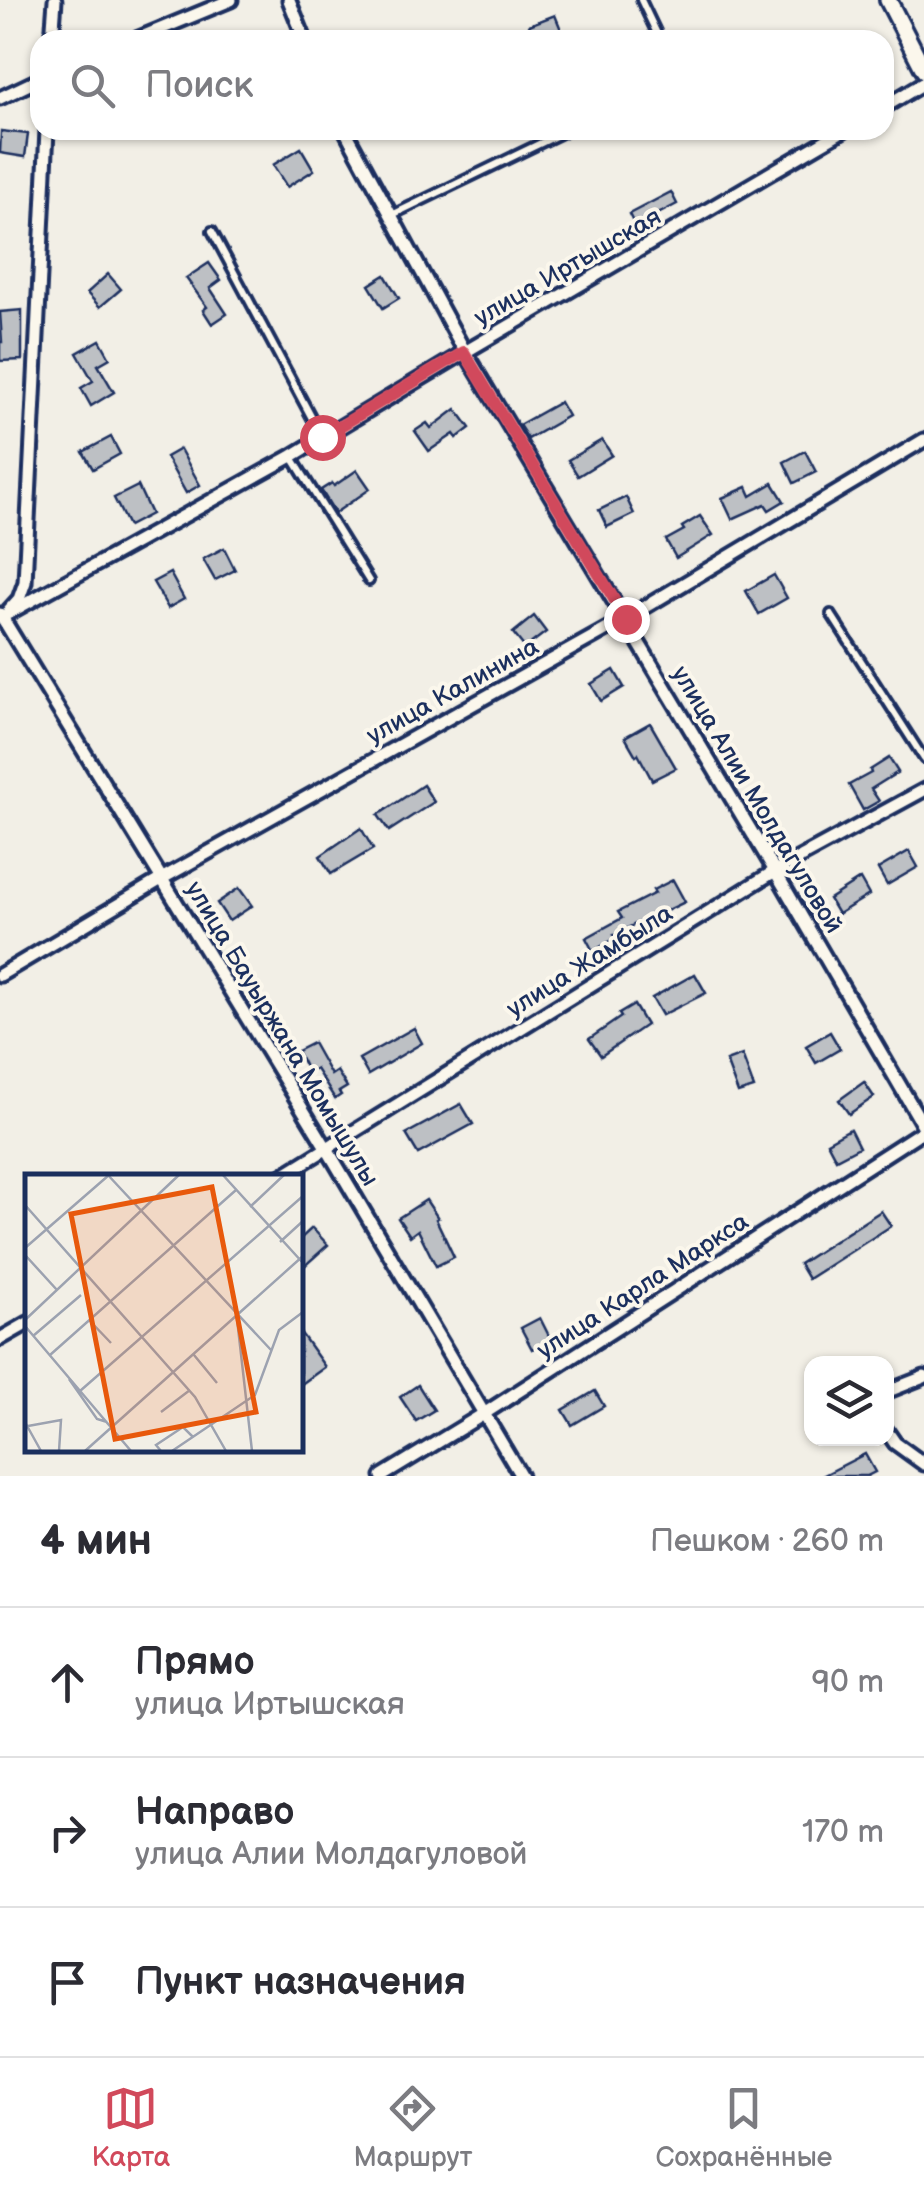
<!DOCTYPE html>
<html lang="ru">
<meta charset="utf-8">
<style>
:root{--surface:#fff;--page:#f2f2f3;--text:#2b2b33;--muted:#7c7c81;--line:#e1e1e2;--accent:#d1495b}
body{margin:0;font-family:"Balsamiq Sans",sans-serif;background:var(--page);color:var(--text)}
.controls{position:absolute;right:30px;bottom:30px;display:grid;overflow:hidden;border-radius:20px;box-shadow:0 2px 8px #0004}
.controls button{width:90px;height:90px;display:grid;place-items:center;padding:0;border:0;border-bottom:2px solid var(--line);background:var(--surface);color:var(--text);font:50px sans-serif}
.stop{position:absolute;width:30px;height:30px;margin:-22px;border:8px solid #d1495b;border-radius:50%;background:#fff}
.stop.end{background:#d1495b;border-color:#fff;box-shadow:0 2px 10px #0008}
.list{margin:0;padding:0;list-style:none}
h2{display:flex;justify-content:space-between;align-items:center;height:130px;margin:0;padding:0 40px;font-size:42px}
h2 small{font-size:32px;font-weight:400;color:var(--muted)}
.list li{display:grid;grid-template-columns:65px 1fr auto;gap:30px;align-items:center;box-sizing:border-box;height:150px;padding:0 40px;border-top:2px solid var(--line)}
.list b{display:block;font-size:38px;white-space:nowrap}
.list p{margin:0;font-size:32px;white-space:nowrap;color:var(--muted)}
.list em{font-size:32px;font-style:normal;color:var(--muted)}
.icon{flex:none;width:55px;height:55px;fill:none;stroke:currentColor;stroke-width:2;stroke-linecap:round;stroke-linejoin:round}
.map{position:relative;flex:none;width:924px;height:1476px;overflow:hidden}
.search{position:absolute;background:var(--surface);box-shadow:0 2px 8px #0004;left:30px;right:30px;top:30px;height:110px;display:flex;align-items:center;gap:25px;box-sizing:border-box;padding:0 35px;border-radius:30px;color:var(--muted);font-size:38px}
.sheet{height:580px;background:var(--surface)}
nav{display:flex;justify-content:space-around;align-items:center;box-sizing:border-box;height:140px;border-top:2px solid var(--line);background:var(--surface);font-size:28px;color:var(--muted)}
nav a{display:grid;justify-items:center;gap:5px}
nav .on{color:var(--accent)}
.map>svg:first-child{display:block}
.building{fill:#bdc0c4;stroke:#1b2f5e;stroke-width:2.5}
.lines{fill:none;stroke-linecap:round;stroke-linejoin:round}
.service-casing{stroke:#1b2f5e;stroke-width:14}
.minor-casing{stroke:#1b2f5e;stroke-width:19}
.tertiary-casing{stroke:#1b2f5e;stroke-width:22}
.service{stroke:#fbf7ec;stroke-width:6}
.minor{stroke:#fbf7ec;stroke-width:11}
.tertiary{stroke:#fbf7ec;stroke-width:15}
.route{stroke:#d1495b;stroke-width:12}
.labels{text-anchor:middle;stroke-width:8;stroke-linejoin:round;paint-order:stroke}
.street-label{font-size:25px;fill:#1b2f5e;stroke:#fbf7ec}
.inset-road{fill:none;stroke:#9ca2b0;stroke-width:2.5}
.view{fill:#e8590c;fill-opacity:0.15;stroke:#e8590c;stroke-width:5}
.inset-edge{fill:none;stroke:#1b2f5e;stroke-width:5}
</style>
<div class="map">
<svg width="924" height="1476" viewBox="0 0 924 1476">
<rect width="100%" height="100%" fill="#f2efe6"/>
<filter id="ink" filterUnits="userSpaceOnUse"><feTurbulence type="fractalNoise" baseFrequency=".01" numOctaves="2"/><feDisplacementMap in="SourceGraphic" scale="20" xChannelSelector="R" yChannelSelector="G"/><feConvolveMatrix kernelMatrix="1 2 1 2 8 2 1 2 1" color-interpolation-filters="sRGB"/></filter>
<g filter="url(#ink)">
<g class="building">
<path d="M555 15 562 32 543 40H534L529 25Z"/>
<path d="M1 131 28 134 25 157 0 153Z"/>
<path d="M301 148 314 170 287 187 273 165Z"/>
<path d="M671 192 677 204 635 226 629 214Z"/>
<path d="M209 263 221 280 210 288 227 314 212 324 203 310 207 307 186 278Z"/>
<path d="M108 274 121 289 100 307 87 293Z"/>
<path d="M385 275 399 298 383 308 369 285Z"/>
<path d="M22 310V360L0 361V342H2L0 312Z"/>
<path d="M100 340 110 358 98 365 114 392 91 406 81 388 93 381 77 353Z"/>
<path d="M560 402 568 416 528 439 519 425Z"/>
<path d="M456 409 470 428 457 438 454 434 429 451 415 431 427 423 431 428Z"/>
<path d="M111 437 120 454 93 469 83 452Z"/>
<path d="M602 440 612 455 578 476 568 460Z"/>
<path d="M180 449 200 485 186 493 166 457Z"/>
<path d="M805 451 816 472 794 483 784 462Z"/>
<path d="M357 470 370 489 335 513 321 490 332 483 334 486Z"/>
<path d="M773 483 784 501 769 510 765 504 732 519 722 498 747 487 751 496Z"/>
<path d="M138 486 151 514 128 526 114 498Z"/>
<path d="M626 497 634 514 607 527 599 510Z"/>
<path d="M700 516 713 535 676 558 666 540 684 530 682 527Z"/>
<path d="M224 548 235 570 215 580 203 559Z"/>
<path d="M170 573 184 599 168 608 153 582Z"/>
<path d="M774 575 787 598 759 614 746 591Z"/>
<path d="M534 616 546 632 525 648 513 633Z"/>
<path d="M614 670 624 687 601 701 591 684Z"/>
<path d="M650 723 676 768 652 780 638 754 636 756 625 737Z"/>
<path d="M889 758 898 772 871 789 879 801 863 810 849 785 871 773 870 770Z"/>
<path d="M423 785 434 802 389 831 378 815Z"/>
<path d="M361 828 373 849 331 874 320 856Z"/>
<path d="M909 851 918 867 887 885 878 869Z"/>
<path d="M860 879 869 895 838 914 829 899Z"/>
<path d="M673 880 685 902 664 912 663 910 614 935 616 938 593 951 586 938 622 918 618 912 655 893 653 890Z"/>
<path d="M239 888 252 906 229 921 217 903Z"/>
<path d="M695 974 706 993 662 1015 652 998Z"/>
<path d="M634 1005 646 1025 601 1056 589 1039 621 1017 619 1014Z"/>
<path d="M414 1028 422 1043 368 1075 359 1059Z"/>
<path d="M830 1032 840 1049 816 1063 806 1046Z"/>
<path d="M313 1043 331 1075 337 1071 347 1087 339 1092 341 1095 335 1099 316 1069 308 1073 297 1051Z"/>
<path d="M742 1055 754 1088 738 1093 726 1061Z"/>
<path d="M864 1082 874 1097 849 1114 839 1100Z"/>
<path d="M461 1104 473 1124 418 1154 406 1134Z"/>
<path d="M850 1129 859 1147 836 1159 827 1142Z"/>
<path d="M426 1200 438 1218 436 1219 454 1257 436 1266 418 1230 410 1236 398 1218Z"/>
<path d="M881 1211 891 1226 808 1279 799 1264Z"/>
<path d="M312 1228 328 1245 300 1270V1239Z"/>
<path d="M540 1318 551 1340 532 1349 521 1328Z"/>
<path d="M300 1332 325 1367 300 1385Z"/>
<path d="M418 1385 434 1410 416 1421 400 1397Z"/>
<path d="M595 1391 604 1406 572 1425 563 1410Z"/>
<path d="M865 1454 875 1472 867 1476H822Z"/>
</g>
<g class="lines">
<g class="service-casing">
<g id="service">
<path d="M641 0 660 40"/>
<path d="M392 215 568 130"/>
<path d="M212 231 322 437"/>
<path d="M292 457 369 581"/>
<path d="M831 614 924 759"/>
</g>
</g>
<g class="minor-casing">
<g id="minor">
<path d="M289 0 305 40"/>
<path d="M52 40 55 0"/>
<path d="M134 40 231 0"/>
<path d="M0 98 40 79"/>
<path d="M884 107 924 83"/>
<path d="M345 130 465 352 775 871 924 1127"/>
<path d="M9 610 19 599 25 582 47 130"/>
<path d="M0 614 327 1149 521 1476"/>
<path d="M0 618 292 456 465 352 844 130"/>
<path d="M0 975 163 878 625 619 924 440"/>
<path d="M282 1176 775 871 924 790"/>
<path d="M0 1339 28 1323"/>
<path d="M886 1392 924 1377"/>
<path d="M886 1430 895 1443 924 1464"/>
<path d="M382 1476 482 1415 924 1130"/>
</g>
</g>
<g class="tertiary-casing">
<path id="tertiary" d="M888 0 924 70"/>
</g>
<use href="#service" class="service"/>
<use href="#minor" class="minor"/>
<use href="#tertiary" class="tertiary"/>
</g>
</g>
<g class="lines" filter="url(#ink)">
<path class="route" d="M322 437 464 352 626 619"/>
</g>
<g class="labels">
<g class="street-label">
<text transform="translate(567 266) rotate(-30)" y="9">улица Иртышская</text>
<text transform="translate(452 690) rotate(-29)" y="9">улица Калинина</text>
<text transform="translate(758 799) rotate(59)" y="9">улица Алии Молдагуловой</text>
<text transform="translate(589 960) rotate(-32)" y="9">улица Жамбыла</text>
<text transform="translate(283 1033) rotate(59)" y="9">улица Бауыржана Момышулы</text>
<text transform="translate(642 1285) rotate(-33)" y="9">улица Карла Маркса</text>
</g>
</g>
<g transform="translate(25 1174)">
<rect width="278" height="278" fill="#f2efe6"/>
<path class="inset-road" d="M82 0 246 176M197 0 278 89M0 31 170 223 201 277M225 33 260 0M255 68 278 47M0 74 84 1M1 82 32 116M212 145 227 277M0 146 155 0M64 146 86 169M0 152 106 277M8 162 56 121M25 181 211 16M169 181 192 209M44 205 72 245 82 248M55 217 278 22M136 238 165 216M1 250 16 277M3 252 36 246 34 277M60 277 278 82M136 277 131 271 158 253 168 263M147 277 230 221 254 156 278 138"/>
<path class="view" d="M187 13 231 238 90 265 46 40Z"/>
<rect width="278" height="278" class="inset-edge"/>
</g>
</svg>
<div class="controls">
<button><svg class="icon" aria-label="layers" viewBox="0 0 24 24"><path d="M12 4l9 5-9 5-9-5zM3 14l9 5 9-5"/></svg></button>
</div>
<div class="stop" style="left:322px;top:437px"></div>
<div class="stop end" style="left:626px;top:619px"></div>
<div class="search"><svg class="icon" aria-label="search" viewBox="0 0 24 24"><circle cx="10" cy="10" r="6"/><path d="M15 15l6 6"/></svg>Поиск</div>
</div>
<section class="sheet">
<h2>4 мин<small>Пешком · 260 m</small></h2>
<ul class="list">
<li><svg class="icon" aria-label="ahead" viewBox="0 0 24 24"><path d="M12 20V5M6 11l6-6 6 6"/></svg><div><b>Прямо</b><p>улица Иртышская</p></div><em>90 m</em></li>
<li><svg class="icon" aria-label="right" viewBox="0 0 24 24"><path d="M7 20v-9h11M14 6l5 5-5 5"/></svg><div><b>Направо</b><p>улица Алии Молдагуловой</p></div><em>170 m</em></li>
<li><svg class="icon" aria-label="arrive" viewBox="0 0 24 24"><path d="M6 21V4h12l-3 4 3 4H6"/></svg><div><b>Пункт назначения</b></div></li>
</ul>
</section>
<nav>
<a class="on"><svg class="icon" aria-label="map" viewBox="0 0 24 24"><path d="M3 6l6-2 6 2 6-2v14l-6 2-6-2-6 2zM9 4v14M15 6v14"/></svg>Карта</a>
<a><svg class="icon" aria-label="directions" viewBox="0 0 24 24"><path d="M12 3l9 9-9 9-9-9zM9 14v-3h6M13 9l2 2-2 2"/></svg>Маршрут</a>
<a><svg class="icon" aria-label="saved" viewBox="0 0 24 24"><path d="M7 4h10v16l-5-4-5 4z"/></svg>Сохранённые</a>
</nav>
